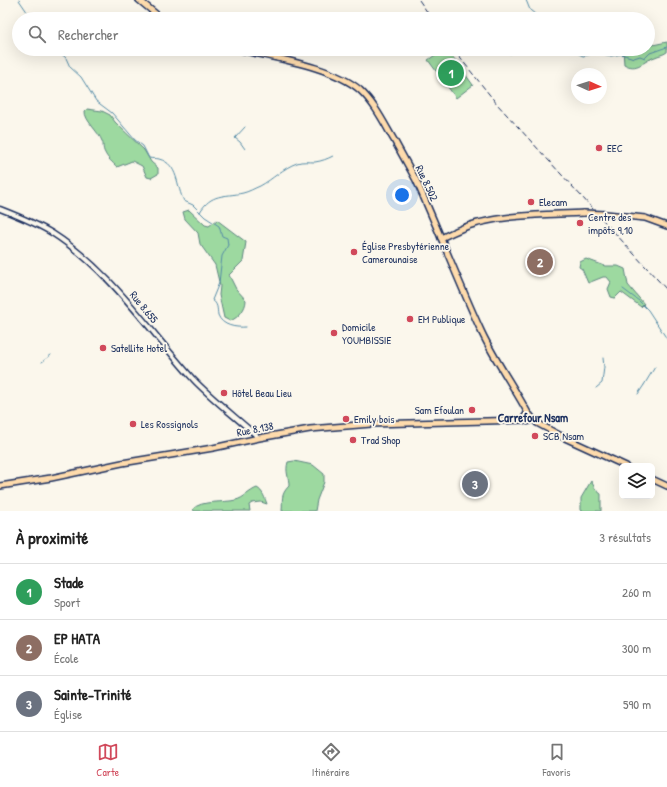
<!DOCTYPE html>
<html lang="fr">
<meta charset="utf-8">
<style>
:root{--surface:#fff;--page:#f6f6f6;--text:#222;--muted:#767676;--line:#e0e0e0;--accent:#d1495b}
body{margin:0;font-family:"Patrick Hand",sans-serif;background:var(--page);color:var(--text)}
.controls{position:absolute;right:12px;bottom:12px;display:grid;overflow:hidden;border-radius:6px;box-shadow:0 4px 16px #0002}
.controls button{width:36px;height:36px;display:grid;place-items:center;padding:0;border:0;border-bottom:1px solid var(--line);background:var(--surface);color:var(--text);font:20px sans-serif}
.compass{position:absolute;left:571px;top:68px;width:36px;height:36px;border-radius:50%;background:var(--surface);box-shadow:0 4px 16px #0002;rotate:93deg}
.you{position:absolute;left:402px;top:195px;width:14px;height:14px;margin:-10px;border:3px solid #fff;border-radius:50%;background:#1a73e8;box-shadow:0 0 0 6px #1a73e833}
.badge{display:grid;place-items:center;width:26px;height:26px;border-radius:50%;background:var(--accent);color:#fff;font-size:13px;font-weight:700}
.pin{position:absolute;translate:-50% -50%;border:2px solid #fff;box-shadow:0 1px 4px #0006}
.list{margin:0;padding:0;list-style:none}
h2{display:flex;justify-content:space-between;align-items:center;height:52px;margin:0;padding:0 16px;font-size:17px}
h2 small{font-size:13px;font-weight:400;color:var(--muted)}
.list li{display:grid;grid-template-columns:26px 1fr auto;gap:12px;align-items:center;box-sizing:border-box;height:56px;padding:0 16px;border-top:1px solid var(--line)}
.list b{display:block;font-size:15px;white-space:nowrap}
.list p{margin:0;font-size:13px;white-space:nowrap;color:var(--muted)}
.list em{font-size:13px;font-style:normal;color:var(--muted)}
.icon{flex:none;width:22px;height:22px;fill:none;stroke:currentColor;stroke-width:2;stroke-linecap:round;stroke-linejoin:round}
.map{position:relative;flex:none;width:667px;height:511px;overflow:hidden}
.search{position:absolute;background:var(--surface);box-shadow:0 4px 16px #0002;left:12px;right:12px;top:12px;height:44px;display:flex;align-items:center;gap:10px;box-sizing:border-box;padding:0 14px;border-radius:22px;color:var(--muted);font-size:15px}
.sheet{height:220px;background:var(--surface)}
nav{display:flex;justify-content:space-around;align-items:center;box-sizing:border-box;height:56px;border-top:1px solid var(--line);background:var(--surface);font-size:11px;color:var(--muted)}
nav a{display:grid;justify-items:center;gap:2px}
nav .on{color:var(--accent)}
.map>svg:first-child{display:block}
.green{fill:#9dd9a0;stroke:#5c847f}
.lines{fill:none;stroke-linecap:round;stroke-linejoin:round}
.stream{stroke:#548ba7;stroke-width:1}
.minor-casing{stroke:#1b2f5e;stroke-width:7}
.major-casing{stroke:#1b2f5e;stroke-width:8}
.minor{stroke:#fbf7ec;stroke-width:4}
.major{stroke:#fedbac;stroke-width:5}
.rail{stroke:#1b2f5e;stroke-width:1;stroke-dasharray:6 3;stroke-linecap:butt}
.major-bridge-casing{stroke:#1b2f5e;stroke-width:8;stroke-linecap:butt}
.major-bridge{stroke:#fedbac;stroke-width:5}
.poi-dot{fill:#d1495b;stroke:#fbf7ec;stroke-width:1.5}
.labels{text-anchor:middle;stroke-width:3.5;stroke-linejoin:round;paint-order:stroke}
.poi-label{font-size:11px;fill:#1b2f5e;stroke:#fbf7ec;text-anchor:start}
.street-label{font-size:11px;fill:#1b2f5e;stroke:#fbf7ec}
.neighbourhood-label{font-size:12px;font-weight:bold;fill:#1b2f5e;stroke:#fbf7ec}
</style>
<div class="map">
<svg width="667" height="511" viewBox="0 0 667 511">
<rect width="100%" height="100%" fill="#fbf7ec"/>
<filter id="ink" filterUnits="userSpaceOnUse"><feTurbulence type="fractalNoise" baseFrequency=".025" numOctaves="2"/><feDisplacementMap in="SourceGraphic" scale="8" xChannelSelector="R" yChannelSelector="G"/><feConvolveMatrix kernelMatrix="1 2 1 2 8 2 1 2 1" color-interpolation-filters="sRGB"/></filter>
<g filter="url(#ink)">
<g class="green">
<path d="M667 42V52C663 55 659 55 655 57 643 61 637 72 624 64L623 50 648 49V46Z"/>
<path d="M444 49H447L473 85 456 98 428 60Z"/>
<path d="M87 109 102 111 110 115 115 122 144 150 151 162 158 168V174L151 178 147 177 142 166 132 161 117 167C113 163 107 158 105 153 102 148 104 144 102 141 99 132 84 120 85 111Z"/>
<path d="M189 210 205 225 209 226 217 220 246 242 243 261 229 275 236 289 246 300C246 309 238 318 230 321L224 318 219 295 220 286 215 265 200 244 198 233 185 219 183 212Z"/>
<path d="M586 259 605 266H618L625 269 628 285 644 304 641 307 621 292 615 298 611 297 608 289 611 282 607 277H603L588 283 582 269 579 267 580 262Z"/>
<path d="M294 461 313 465 324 474V482L317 500 315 511H282C283 500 280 495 289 486 289 476 285 472 288 462Z"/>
<path d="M591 481 596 490 601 494V511H581V498Z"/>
<path d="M257 488C263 491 265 499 267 504L261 502 252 503 249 505 250 511H194L193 509C201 500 224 503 236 500 244 498 249 491 257 488Z"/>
</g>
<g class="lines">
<g class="stream">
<path d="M19 0 32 19"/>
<path d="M526 0 530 10 541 19"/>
<path d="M56 49 66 58 70 67 81 77 96 101 112 113 135 140 143 146 149 158C153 159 156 158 159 159 179 164 176 187 184 201L193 205 205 217 219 226 222 236 227 238 228 245 222 256 219 283 212 300C218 304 217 308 218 315 222 326 236 328 246 327"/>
<path d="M507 49 510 54"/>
<path d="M569 49 583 56 598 53 611 56 621 54 634 58 640 56 645 58 650 53 667 47"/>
<path d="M245 127 235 138 240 142 245 149"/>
<path d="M200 212C211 193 224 197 243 193 248 192 255 188 260 186 273 179 283 168 297 163 302 161 309 162 315 162 322 161 327 159 333 156"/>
<path d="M623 289 639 301 648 310 667 339"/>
<path d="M42 362 51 355"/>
<path d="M644 385 655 367"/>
<path d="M596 388 602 383 604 367 603 358"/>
<path d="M638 394 644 385"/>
</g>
<g class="minor-casing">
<path id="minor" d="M0 209C18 216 36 223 52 233 110 270 148 329 193 379 213 400 237 418 259 438"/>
</g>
<g class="major-casing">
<g id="major">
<path d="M139 0 162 19"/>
<path d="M237 49C273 58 332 66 360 90 375 104 384 123 394 140 401 153 409 167 416 180 439 231 459 283 482 333 496 362 514 387 529 415"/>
<path d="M606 214 645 218 667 226"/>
<path d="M441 238C453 232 465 226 478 223 513 214 549 215 584 213"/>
<circle cx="528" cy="418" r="3.5"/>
<path d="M531 417 537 423 565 438 626 466"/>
<path d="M652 479 667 486"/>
<path d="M0 486 51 478 122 463 213 448 259 438 310 429 371 424 525 420"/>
</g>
</g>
<use href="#minor" class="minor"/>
<use href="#major" class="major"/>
<g class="rail">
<path d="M419 0 432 19"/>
<path d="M453 49 497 104 667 290"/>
</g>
<g class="major-bridge-casing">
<path id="major-bridge" d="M584 213 606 214"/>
</g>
<use href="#major-bridge" class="major-bridge"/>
</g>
</g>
<g class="poi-dot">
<circle cx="599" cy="148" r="4"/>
<circle cx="531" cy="202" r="4"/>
<circle cx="580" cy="223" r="4"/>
<circle cx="354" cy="252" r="4"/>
<circle cx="410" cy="319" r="4"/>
<circle cx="334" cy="333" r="4"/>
<circle cx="103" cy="348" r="4"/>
<circle cx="224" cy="393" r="4"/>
<circle cx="472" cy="410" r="4"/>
<circle cx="346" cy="419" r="4"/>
<circle cx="133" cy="424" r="4"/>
<circle cx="535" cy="436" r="4"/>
<circle cx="353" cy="440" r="4"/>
</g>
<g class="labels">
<g class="poi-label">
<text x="607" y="152">EEC</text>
<text x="539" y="206">Elecam</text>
<text x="588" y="221">Centre des<tspan x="588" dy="13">impôts 9,10</tspan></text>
<text x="362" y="250">Église Presbytérienne<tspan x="362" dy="13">Camerounaise</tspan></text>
<text x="418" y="323">EM Publique</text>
<text x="342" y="331">Domicile<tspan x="342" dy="13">YOUMBISSIE</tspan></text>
<text x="111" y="352">Satellite Hotel</text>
<text x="232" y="397">Hôtel Beau Lieu</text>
<text x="464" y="414" text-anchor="end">Sam Efoulan</text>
<text x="354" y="423">Emily bois</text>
<text x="141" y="428">Les Rossignols</text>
<text x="543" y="440">SCB Nsam</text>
<text x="361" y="444">Trad Shop</text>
</g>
<g class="street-label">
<text transform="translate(427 183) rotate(65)" y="4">Rue 8.502</text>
<text transform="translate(144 307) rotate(51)" y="4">Rue 8.655</text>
<text transform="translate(255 429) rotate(-11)" y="4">Rue 8.138</text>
</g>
<g class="neighbourhood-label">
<text x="533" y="422">Carrefour Nsam</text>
</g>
</g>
</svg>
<div class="controls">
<button><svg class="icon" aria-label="layers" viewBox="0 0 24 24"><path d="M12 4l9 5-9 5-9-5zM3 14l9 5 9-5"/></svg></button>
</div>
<svg class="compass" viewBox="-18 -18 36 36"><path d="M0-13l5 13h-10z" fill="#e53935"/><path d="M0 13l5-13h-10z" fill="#767676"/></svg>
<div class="you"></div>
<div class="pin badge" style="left:451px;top:73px;background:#2e9e5b">1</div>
<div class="pin badge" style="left:540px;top:262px;background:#8d6e63">2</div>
<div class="pin badge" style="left:475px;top:484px;background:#6b7280">3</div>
<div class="search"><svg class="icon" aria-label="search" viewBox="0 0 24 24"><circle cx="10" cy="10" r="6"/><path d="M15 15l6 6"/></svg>Rechercher</div>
</div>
<section class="sheet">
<h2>À proximité<small>3 résultats</small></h2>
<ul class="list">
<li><span class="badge" style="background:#2e9e5b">1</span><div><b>Stade</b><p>Sport</p></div><em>260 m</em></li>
<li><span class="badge" style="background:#8d6e63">2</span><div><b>EP HATA</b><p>École</p></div><em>300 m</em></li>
<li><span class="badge" style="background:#6b7280">3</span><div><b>Sainte-Trinité</b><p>Église</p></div><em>590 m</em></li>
</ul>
</section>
<nav>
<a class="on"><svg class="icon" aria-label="map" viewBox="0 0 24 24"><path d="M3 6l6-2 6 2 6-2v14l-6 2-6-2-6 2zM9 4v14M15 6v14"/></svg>Carte</a>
<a><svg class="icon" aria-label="directions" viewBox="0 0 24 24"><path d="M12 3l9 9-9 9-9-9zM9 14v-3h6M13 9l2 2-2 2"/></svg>Itinéraire</a>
<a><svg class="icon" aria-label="saved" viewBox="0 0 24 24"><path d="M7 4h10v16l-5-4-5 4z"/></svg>Favoris</a>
</nav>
